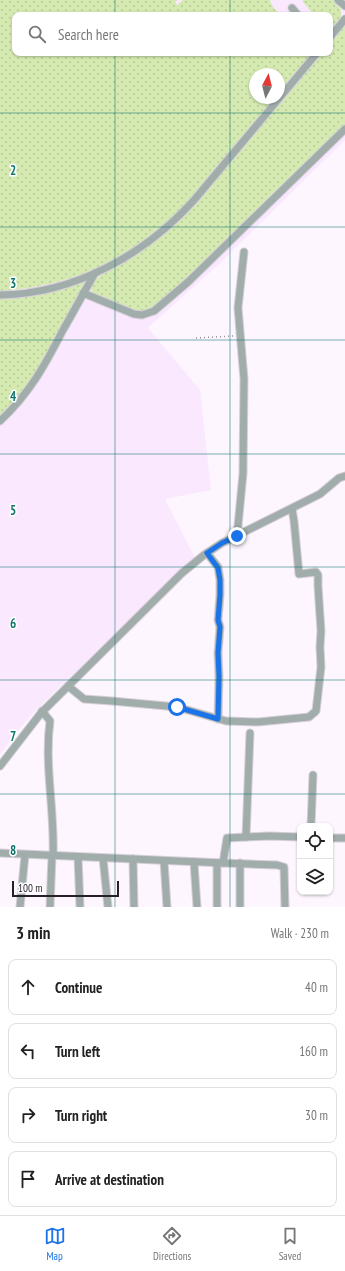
<!DOCTYPE html>
<meta charset="utf-8">
<style>
:root{--surface:#fff;--page:#f2f2f2;--text:#222;--muted:#767676;--line:#e0e0e0;--accent:#1a73e8}
body{margin:0;font-family:"PT Sans Narrow",sans-serif;background:var(--page);color:var(--text)}
.controls{position:absolute;right:12px;bottom:12px;display:grid;overflow:hidden;border-radius:8px;box-shadow:0 1px 3px #0004}
.controls button{width:36px;height:36px;display:grid;place-items:center;padding:0;border:0;border-bottom:1px solid var(--line);background:var(--surface);color:var(--text);font:20px sans-serif}
.compass{position:absolute;left:249px;top:68px;width:36px;height:36px;border-radius:50%;background:var(--surface);box-shadow:0 1px 3px #0004;rotate:7deg}
.scale{position:absolute;left:12px;bottom:10px;width:107px;box-sizing:border-box;padding-left:4px;border:2px solid #261f27;border-top:0;font-size:11px;line-height:14px;white-space:nowrap;color:#261f27;-webkit-text-stroke:3px #fff;paint-order:stroke}
.stop{position:absolute;width:12px;height:12px;margin:-9px;border:3px solid #1a73e8;border-radius:50%;background:#fff}
.stop.end{background:#1a73e8;border-color:#fff;box-shadow:0 1px 4px #0008}
.list{margin:0;padding:0;list-style:none}
h2{display:flex;justify-content:space-between;align-items:center;height:52px;margin:0;padding:0 16px;font-size:17px}
h2 small{font-size:13px;font-weight:400;color:var(--muted)}
.list li{display:grid;grid-template-columns:26px 1fr auto;gap:12px;align-items:center;box-sizing:border-box;height:56px;margin:0 8px 8px;padding:0 8px;border:1px solid var(--line);border-radius:8px}
.list b{display:block;font-size:15px;white-space:nowrap}
.list em{font-size:13px;font-style:normal;color:var(--muted)}
.icon{flex:none;width:22px;height:22px;fill:none;stroke:currentColor;stroke-width:2;stroke-linecap:round;stroke-linejoin:round}
.map{position:relative;flex:none;width:345px;height:907px;overflow:hidden}
.search{position:absolute;background:var(--surface);box-shadow:0 1px 3px #0004;left:12px;right:12px;top:12px;height:44px;display:flex;align-items:center;gap:10px;box-sizing:border-box;padding:0 14px;border-radius:8px;color:var(--muted);font-size:15px}
.sheet{height:308px;background:var(--surface)}
nav{display:flex;justify-content:space-around;align-items:center;box-sizing:border-box;height:56px;border-top:1px solid var(--line);background:var(--surface);font-size:11px;color:var(--muted)}
nav a{display:grid;justify-items:center;gap:2px}
nav .on{color:var(--accent)}
.map>svg:first-child{display:block}
.built{fill:#fae8ff;fill-rule:evenodd}
.grass{fill:url(#grass-dots)}
.lines{fill:none;stroke-linecap:round;stroke-linejoin:round}
.minor-casing{stroke:#d6cfd8;stroke-width:9}
.path{stroke:#908991;stroke-width:1.5;stroke-dasharray:1 3;stroke-linecap:butt}
.minor{stroke:#a0adab;stroke-width:7}
.route{stroke:#1a73e8;stroke-width:5}
.grid{fill:none;stroke:#0f766e;stroke-width:1;stroke-opacity:0.55}
.grid-label{font-size:13px;text-anchor:middle;font-weight:bold;fill:#0f766e;stroke:#fff;stroke-width:3;stroke-linejoin:round;paint-order:stroke}
</style>
<div class="map">
<svg width="345" height="907" viewBox="0 0 345 907">
<defs>
<pattern id="grass-dots" width="8" height="8" patternUnits="userSpaceOnUse"><rect width="8" height="8" fill="#d5eab0"/><path d="M2 2h.1M6 6h.1" fill="none" stroke="#b7c897" stroke-width="1.8" stroke-linecap="round"/></pattern>
</defs>
<rect width="100%" height="100%" fill="#fdf6ff"/>
<path class="built" d="M0 0H345V140L220 263 148 328 200 390 211 490 165 499 195 558 170 580 36 710 19 729 0 755ZM15 15H330V53H15ZM255 74H279V98H255Z"/>
<g class="grass">
<path d="M0 0H178L175 2 177 5 183 0H270C272 8 277 12 284 15H15V53H313L279 94V74H255V98H276C257 121 238 143 219 166 210 178 200 190 190 201 141 255 73 287 0 291Z"/>
<path d="M303 0H333L341 10V19L330 32V15H314L303 2Z"/>
<path d="M345 24V125L217 250 157 305 147 311 137 312 93 294C91 290 90 286 94 282 106 267 137 253 154 241 168 232 180 220 191 208L321 53H330V42Z"/>
<path d="M87 280 49 351 26 389 0 417V297Z"/>
</g>
<g class="lines">
<g class="minor-casing">
<g id="minor">
<path d="M338 0 345 6"/>
<path d="M292 8 298 15"/>
<path d="M330 37 345 19"/>
<path d="M83 293 134 314 142 315 154 311 188 282 345 129"/>
<path d="M0 295C75 294 146 254 195 199L317 53"/>
<path d="M0 421C30 393 45 365 63 330 74 311 84 292 95 273"/>
<path d="M237 536 243 474 244 379 238 308 244 252"/>
<path d="M207 553 218 567 220 580V595L218 620 220 627 218 653 219 676 218 719"/>
<path d="M68 686 84 699 112 701 177 707 226 721 258 722 309 717 316 711 321 667 320 647 321 631 318 586V575L316 572 299 574 294 521 292 509"/>
<path d="M42 711 50 721C44 766 55 811 53 856"/>
<path d="M0 766 41 713 182 573 204 555 222 543 320 494 339 478 345 476"/>
<path d="M311 826 313 775"/>
<path d="M246 837 250 733"/>
<path d="M330 838H345"/>
<path d="M0 853 223 863 227 838 269 836 300 837"/>
<path d="M78 857 80 907"/>
<path d="M103 858 108 907"/>
<path d="M133 859 134 907"/>
<path d="M164 861 167 907"/>
<path d="M194 862 197 907"/>
<path d="M217 863V907"/>
<path d="M223 863 277 865 284 867 285 907"/>
<path d="M20 907 25 855"/>
<path d="M50 907 52 856"/>
<path d="M240 907V863"/>
</g>
</g>
<path class="path" d="M196 338 233 336"/>
<use href="#minor" class="minor"/>
</g>
<g class="lines">
<path class="route" d="M177 707 218 719 219 676 218 653 220 627 218 620 220 595V580L218 568 207 553 222 543 237 536"/>
</g>
<path class="grid" d="M115 0V15M230 0V15M115 53V907M230 53V907M0 113H345M0 227H345M0 340H345M0 454H345M0 567H345M0 680H345M0 794H345"/>
<g class="grid-label">
<text x="13" y="175">2</text>
<text x="13" y="288">3</text>
<text x="13" y="401">4</text>
<text x="13" y="515">5</text>
<text x="13" y="628">6</text>
<text x="13" y="741">7</text>
<text x="13" y="855">8</text>
</g>
</svg>
<div class="controls">
<button><svg class="icon" aria-label="locate" viewBox="0 0 24 24"><circle cx="12" cy="12" r="6"/><path d="M12 2v4M12 18v4M2 12h4M18 12h4"/></svg></button>
<button><svg class="icon" aria-label="layers" viewBox="0 0 24 24"><path d="M12 4l9 5-9 5-9-5zM3 14l9 5 9-5"/></svg></button>
</div>
<svg class="compass" viewBox="-18 -18 36 36"><path d="M0-13l5 13h-10z" fill="#e53935"/><path d="M0 13l5-13h-10z" fill="#767676"/></svg>
<div class="scale">100 m</div>
<div class="stop" style="left:177px;top:707px"></div>
<div class="stop end" style="left:237px;top:536px"></div>
<div class="search"><svg class="icon" aria-label="search" viewBox="0 0 24 24"><circle cx="10" cy="10" r="6"/><path d="M15 15l6 6"/></svg>Search here</div>
</div>
<section class="sheet">
<h2>3 min<small>Walk · 230 m</small></h2>
<ul class="list">
<li><svg class="icon" aria-label="ahead" viewBox="0 0 24 24"><path d="M12 20V5M6 11l6-6 6 6"/></svg><div><b>Continue</b></div><em>40 m</em></li>
<li><svg class="icon" aria-label="left" viewBox="0 0 24 24"><path d="M17 20v-9H6M10 6l-5 5 5 5"/></svg><div><b>Turn left</b></div><em>160 m</em></li>
<li><svg class="icon" aria-label="right" viewBox="0 0 24 24"><path d="M7 20v-9h11M14 6l5 5-5 5"/></svg><div><b>Turn right</b></div><em>30 m</em></li>
<li><svg class="icon" aria-label="arrive" viewBox="0 0 24 24"><path d="M6 21V4h12l-3 4 3 4H6"/></svg><div><b>Arrive at destination</b></div></li>
</ul>
</section>
<nav>
<a class="on"><svg class="icon" aria-label="map" viewBox="0 0 24 24"><path d="M3 6l6-2 6 2 6-2v14l-6 2-6-2-6 2zM9 4v14M15 6v14"/></svg>Map</a>
<a><svg class="icon" aria-label="directions" viewBox="0 0 24 24"><path d="M12 3l9 9-9 9-9-9zM9 14v-3h6M13 9l2 2-2 2"/></svg>Directions</a>
<a><svg class="icon" aria-label="saved" viewBox="0 0 24 24"><path d="M7 4h10v16l-5-4-5 4z"/></svg>Saved</a>
</nav>
